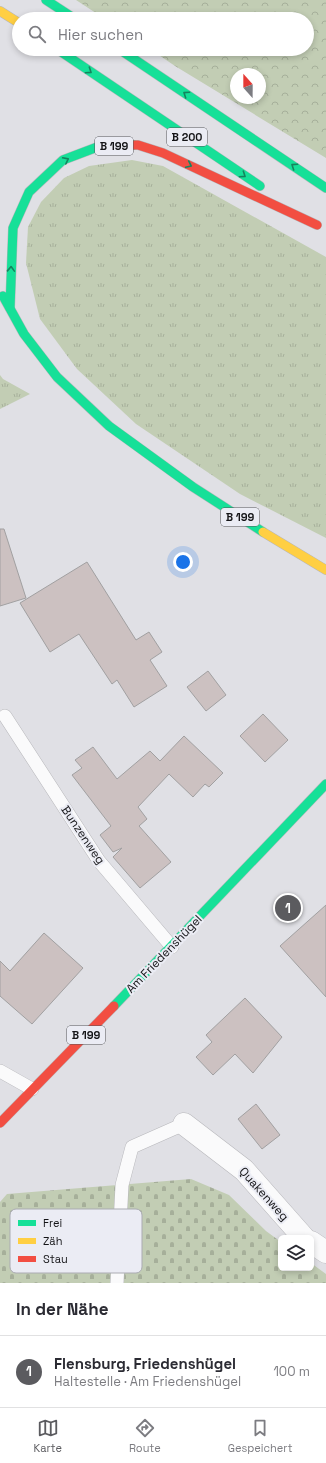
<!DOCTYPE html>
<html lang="de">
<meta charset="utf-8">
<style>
:root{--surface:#fff;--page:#f2f2f3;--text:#2b2b33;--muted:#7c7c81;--line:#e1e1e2;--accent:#5b5b5f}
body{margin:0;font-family:"Space Grotesk",sans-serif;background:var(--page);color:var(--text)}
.controls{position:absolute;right:12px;bottom:12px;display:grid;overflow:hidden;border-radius:6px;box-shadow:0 2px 6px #0003}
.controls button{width:36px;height:36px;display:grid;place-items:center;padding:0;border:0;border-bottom:1px solid var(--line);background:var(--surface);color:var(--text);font:20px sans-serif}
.compass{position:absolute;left:230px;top:68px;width:36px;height:36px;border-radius:50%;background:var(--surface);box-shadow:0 2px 6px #0003;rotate:339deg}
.you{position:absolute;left:183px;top:562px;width:14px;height:14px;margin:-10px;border:3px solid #fff;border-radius:50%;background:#1a73e8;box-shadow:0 0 0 6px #1a73e833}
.badge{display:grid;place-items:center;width:26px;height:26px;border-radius:50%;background:var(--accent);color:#fff;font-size:13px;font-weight:700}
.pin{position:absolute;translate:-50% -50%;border:2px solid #fff;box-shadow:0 1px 4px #0006}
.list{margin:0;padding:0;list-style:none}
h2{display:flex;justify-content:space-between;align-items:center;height:52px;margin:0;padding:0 16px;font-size:17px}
h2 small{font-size:13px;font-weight:400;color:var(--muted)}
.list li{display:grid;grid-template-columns:26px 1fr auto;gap:12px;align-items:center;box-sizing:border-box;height:72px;padding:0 16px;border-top:1px solid var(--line)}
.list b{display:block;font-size:15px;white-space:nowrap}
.list p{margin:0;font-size:13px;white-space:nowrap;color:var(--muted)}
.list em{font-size:13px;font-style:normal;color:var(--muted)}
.icon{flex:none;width:22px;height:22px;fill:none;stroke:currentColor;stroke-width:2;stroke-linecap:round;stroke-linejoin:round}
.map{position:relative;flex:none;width:326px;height:1283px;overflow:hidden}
.search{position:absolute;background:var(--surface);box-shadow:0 2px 6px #0003;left:12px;right:12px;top:12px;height:44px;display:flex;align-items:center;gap:10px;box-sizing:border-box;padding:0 14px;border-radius:22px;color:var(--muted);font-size:15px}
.sheet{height:124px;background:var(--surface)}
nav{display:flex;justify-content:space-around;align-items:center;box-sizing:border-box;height:56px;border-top:1px solid var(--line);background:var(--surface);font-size:11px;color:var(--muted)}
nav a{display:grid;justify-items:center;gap:2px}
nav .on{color:var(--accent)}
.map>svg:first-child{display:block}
.grass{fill:url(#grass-tufts)}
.forest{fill:url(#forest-crowns);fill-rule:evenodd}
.cemetery{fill:url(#cemetery-stones)}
.building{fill:#ccc1c1;stroke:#a1a0a1}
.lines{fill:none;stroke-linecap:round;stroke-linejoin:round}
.lane-casing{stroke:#b7b7bb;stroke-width:14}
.street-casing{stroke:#b7b7bb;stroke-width:23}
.fast-casing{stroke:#b7b7bb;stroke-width:10}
.slow-casing{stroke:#b7b7bb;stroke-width:10}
.jam-casing{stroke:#b7b7bb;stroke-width:10}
.lane{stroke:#fafafb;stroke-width:13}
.street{stroke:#fafafb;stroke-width:22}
.fast{stroke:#16e098;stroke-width:9}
.slow{stroke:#ffcf43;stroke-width:9}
.jam{stroke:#f24e42;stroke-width:9}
.oneway{stroke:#15845e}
.labels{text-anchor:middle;stroke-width:4;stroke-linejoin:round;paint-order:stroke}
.shield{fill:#ebecf4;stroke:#545559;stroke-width:1}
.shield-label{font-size:11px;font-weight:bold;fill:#141417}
.street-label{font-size:12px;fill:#141417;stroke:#ebecf4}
.key{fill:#ebecf4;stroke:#aaabb2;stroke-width:1}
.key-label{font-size:11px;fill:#141417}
</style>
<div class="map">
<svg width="326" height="1283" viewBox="0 0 326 1283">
<defs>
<pattern id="grass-tufts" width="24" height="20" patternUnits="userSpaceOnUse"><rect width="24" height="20" fill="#c2cdb4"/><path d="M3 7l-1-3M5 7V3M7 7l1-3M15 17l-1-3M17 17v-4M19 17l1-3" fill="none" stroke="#a6af9a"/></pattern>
<pattern id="forest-crowns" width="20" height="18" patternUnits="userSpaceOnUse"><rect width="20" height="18" fill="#c2cdb4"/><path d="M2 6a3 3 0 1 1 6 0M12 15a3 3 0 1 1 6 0" fill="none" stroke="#a6af9a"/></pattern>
<pattern id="cemetery-stones" width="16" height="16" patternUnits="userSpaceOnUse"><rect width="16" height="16" fill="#c2cdb4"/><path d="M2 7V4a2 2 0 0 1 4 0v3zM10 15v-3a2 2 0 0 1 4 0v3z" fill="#a6af9a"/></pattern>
</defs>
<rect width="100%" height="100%" fill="#e0e0e5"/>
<g class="grass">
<path d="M132 160 163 166 326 257V538L240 494 136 424 77 369 40 319 26 263 28 227 41 202 64 178 89 166Z"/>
<path d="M0 375 3 379 30 394 0 409Z"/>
</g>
<path class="forest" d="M76 0H326V158L175 66 150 49H307V19H105ZM236 74H260V98H236Z"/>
<path class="cemetery" d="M191 1179 229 1195 266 1231 281 1242V1268H311V1263L326 1274V1283H0V1202L7 1194Z"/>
<g class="building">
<path d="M0 529H4L26 598 0 606Z"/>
<path d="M87 562 136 640 149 632 162 652 150 660 167 686 134 707 117 680 112 684 79 634 50 652 20 603Z"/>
<path d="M208 671 226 695 206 711 187 687Z"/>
<path d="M263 714 288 740 265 762 240 736Z"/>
<path d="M184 736 223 773 209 787 205 784 193 797 169 774 138 807 147 819 139 826 171 862 140 888 113 857 122 848 113 852 100 835 111 826 72 775 82 768 75 760 93 747 117 779 150 751 160 761Z"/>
<path d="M326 905V997L280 946Z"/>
<path d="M44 933 83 968 32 1024 0 996V961L10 971Z"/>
<path d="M245 998 282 1037 253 1073 235 1054 213 1075 196 1057 212 1042 206 1035Z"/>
<path d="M256 1104 280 1135 262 1149 238 1119Z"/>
</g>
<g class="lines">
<g class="lane-casing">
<g id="lane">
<path d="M5 716 99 861 172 947"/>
<path d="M0 1071 32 1089"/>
<path d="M117 1283 122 1185 132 1147 184 1124"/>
</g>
</g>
<g class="street-casing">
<g id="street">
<path d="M184 1124 244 1170 304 1238"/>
<path d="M311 1242 326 1252"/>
</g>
</g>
<g class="fast-casing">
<g id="fast">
<path d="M46 0 75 19"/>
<path d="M57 49 260 186"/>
<path d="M119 49 326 188"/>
<path d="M3 296 24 334 57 377 109 426 193 487 263 532"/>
<path d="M10 308 13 228 29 192 63 160 100 146 134 145"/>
<path d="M114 1006 326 784"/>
</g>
</g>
<g class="slow-casing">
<g id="slow">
<path d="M0 11 19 23"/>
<path d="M263 532 326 570"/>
</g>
</g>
<g class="jam-casing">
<g id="jam">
<path d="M134 145H138L163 153 317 225"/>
<path d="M0 1123 114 1006"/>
</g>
</g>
<use href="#lane" class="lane"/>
<use href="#street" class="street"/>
<use href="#fast" class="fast"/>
<use href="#slow" class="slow"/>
<use href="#jam" class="jam"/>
</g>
<defs><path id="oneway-chevron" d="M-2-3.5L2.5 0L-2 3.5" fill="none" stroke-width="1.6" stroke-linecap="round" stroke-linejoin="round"/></defs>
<g class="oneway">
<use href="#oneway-chevron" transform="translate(89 71) rotate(34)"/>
<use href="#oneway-chevron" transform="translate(186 94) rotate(-146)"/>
<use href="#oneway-chevron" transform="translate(66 160) rotate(-27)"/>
<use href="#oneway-chevron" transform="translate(189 165) rotate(25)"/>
<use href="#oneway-chevron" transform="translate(294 166) rotate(-146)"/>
<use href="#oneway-chevron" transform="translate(243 175) rotate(34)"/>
<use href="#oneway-chevron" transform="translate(11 269) rotate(-88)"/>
</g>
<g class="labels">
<g class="shield">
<rect x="167" y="128" width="40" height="18" rx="3"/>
<rect x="95" y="137" width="38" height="18" rx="3"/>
<rect x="221" y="508" width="38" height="18" rx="3"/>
<rect x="67" y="1026" width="38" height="18" rx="3"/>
</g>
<g class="shield-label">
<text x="187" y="141">B 200</text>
<text x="114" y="150">B 199</text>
<text x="240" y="521">B 199</text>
<text x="86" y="1039">B 199</text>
</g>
<g class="street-label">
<text transform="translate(83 835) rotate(56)" y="4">Bunzenweg</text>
<text transform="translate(164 954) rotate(-46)" y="4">Am Friedenshügel</text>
<text transform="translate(264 1194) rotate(48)" y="4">Quakenweg</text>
</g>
</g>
<rect x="10" y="1209" width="132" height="64" rx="6" class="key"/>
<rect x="18" y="1220" width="18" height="6" fill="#16e098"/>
<rect x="18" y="1238" width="18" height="6" fill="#ffcf43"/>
<rect x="18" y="1256" width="18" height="6" fill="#f24e42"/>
<g class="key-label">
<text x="43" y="1227">Frei</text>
<text x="43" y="1245">Zäh</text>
<text x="43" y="1263">Stau</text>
</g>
</svg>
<div class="controls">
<button><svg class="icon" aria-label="layers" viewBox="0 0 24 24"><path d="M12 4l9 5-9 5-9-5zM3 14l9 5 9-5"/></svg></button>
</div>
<svg class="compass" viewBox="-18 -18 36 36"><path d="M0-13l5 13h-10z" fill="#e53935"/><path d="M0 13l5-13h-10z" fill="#7c7c81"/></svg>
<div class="you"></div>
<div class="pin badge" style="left:288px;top:908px">1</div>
<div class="search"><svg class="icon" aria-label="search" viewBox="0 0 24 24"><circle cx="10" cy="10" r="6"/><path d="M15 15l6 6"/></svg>Hier suchen</div>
</div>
<section class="sheet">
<h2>In der Nähe<small></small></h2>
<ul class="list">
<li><span class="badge">1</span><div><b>Flensburg, Friedenshügel</b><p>Haltestelle · Am Friedenshügel</p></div><em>100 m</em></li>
</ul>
</section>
<nav>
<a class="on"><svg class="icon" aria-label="map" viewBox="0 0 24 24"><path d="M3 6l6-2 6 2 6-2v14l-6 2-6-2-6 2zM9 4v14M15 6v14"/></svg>Karte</a>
<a><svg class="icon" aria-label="directions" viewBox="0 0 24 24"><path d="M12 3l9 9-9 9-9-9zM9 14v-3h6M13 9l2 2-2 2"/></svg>Route</a>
<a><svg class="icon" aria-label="saved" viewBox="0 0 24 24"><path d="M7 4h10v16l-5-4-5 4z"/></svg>Gespeichert</a>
</nav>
